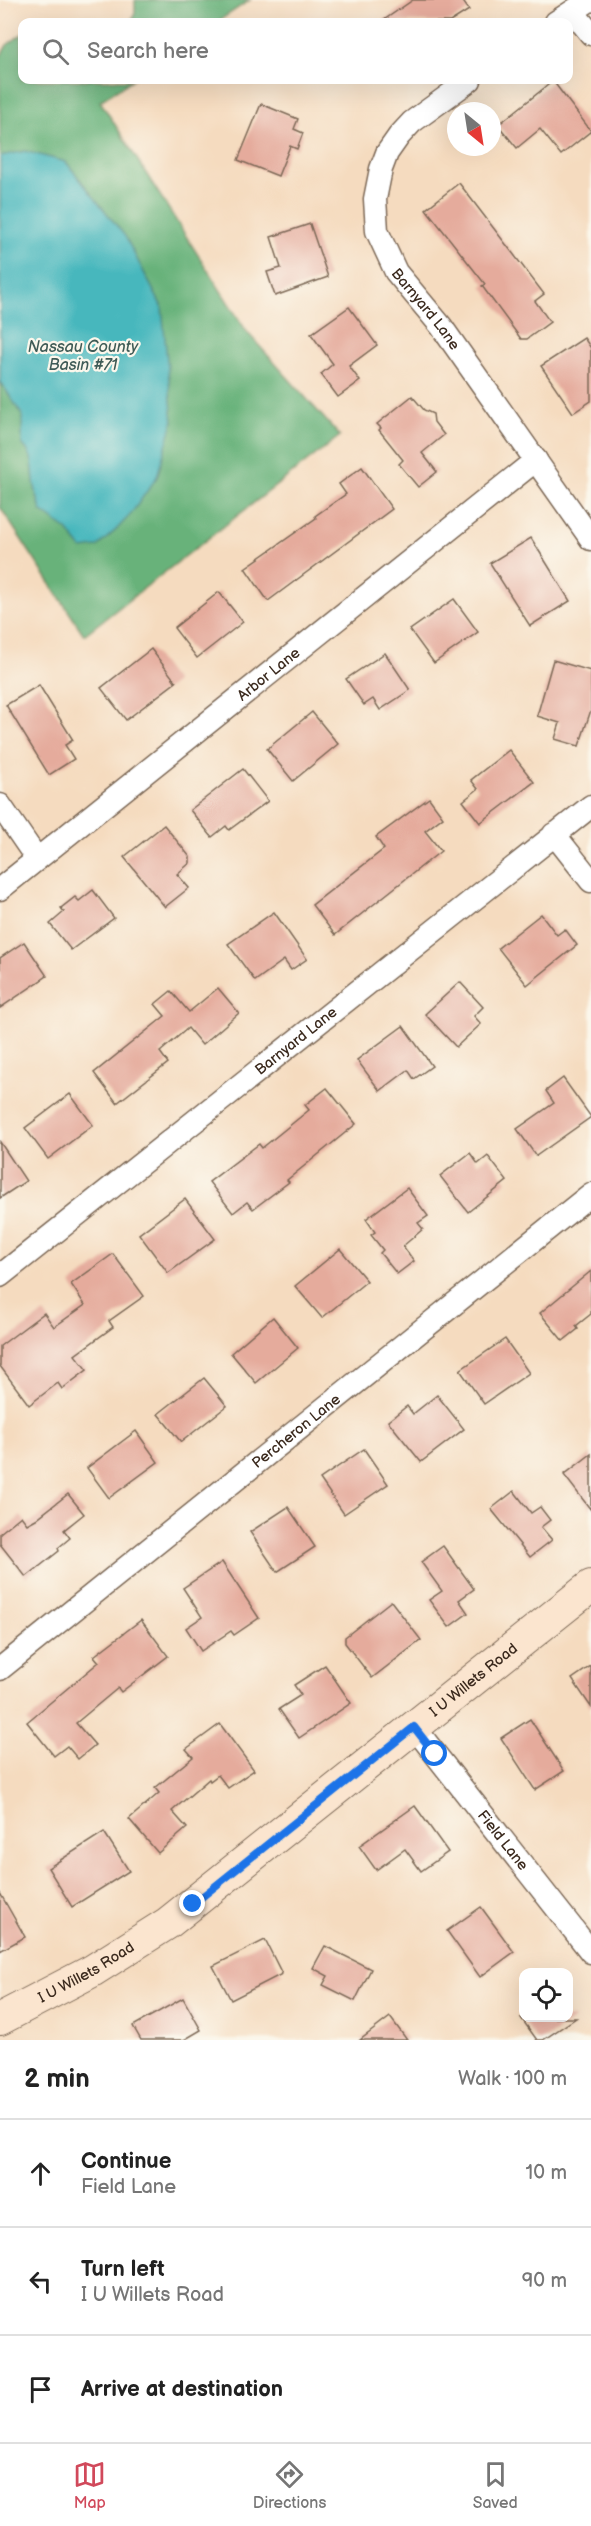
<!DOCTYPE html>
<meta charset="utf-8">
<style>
:root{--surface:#fff;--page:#f2f2f2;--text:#222;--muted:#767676;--line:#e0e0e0;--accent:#d1495b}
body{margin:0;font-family:"Balsamiq Sans",sans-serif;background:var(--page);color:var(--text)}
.controls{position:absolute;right:18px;bottom:18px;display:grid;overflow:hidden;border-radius:12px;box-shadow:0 6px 24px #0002}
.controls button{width:54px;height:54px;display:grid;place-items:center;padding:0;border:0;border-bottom:2px solid var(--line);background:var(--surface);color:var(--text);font:30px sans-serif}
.compass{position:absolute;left:447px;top:102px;width:54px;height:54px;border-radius:50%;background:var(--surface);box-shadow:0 6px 24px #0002;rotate:150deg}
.stop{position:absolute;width:18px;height:18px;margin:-14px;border:4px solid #1a73e8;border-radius:50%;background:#fff}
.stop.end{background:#1a73e8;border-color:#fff;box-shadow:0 2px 6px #0008}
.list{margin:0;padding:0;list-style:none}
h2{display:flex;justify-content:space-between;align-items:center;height:78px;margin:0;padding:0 24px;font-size:26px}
h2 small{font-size:20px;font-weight:400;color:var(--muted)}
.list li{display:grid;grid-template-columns:39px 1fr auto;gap:18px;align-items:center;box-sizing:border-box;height:108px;padding:0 24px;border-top:2px solid var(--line)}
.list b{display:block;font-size:22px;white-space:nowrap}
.list p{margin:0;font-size:20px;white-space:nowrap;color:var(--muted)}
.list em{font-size:20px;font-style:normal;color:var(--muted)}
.icon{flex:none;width:33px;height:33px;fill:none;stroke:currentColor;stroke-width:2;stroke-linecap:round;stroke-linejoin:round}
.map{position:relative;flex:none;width:591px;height:2040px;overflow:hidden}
.search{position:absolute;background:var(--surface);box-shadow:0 6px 24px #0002;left:18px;right:18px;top:18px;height:66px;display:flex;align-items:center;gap:15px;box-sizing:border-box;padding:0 21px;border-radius:12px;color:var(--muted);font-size:22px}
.sheet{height:402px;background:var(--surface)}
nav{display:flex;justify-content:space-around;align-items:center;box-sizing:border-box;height:84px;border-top:2px solid var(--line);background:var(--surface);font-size:16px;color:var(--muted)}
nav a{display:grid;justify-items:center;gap:3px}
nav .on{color:var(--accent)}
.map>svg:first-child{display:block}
.forest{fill:#68b27a;stroke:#526e4c;stroke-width:1.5}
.water{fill:#47b7bd;stroke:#41706e;stroke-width:1.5}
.building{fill:#e5ab9c}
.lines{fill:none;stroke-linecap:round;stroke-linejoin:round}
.street-casing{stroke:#7c6856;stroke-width:25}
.secondary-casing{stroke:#7c6856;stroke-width:34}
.street{stroke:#fff;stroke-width:22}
.secondary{stroke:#fbe5cf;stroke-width:32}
.route{stroke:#1a73e8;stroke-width:8}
.labels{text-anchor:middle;stroke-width:4.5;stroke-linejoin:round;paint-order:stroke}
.street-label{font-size:15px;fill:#3b2a1e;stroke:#fbf7ec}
.water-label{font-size:16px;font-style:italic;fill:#3f5b56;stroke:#fbf7ec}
</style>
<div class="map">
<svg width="591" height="2040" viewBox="0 0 591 2040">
<rect width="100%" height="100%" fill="#fbf7ec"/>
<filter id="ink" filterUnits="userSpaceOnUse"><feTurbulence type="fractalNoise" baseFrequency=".0167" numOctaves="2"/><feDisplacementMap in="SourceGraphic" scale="12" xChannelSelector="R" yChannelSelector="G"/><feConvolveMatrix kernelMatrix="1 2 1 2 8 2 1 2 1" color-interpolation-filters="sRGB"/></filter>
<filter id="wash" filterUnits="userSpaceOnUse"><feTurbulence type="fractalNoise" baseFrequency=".008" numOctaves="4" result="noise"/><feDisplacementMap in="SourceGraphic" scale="24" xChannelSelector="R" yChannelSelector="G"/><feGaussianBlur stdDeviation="1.35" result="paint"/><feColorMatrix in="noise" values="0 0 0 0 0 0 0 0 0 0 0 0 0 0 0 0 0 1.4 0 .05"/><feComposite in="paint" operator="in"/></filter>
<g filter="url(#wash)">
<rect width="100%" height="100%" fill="#f5dbbf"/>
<g class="forest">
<path d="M135 0H250L217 22H131L135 13Z"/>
<path d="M22 34V80H132L100 101 247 332 340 436 84 635 0 507V57L7 45Z"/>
</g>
<path class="water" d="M25 151 66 162 125 236 162 307 173 422 157 477 131 514 116 530 97 547 82 549 67 530 41 511C39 501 35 491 34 481 32 465 34 456 22 444V415L0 381V156Z"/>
<g id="blocks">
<g class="building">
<path d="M413 0H462L469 10 450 22H381Z"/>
<path d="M553 81 591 131 561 155 540 129 517 148 498 125Z"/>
<path d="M261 104 298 119 294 129 303 133 297 149 290 146 278 176 238 160Z"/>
<path d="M459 183 544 294 535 301 550 322 527 339H521L482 286 485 284 426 209Z"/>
<path d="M310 224 328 277 275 296 267 272 281 268 271 237Z"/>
<path d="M349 307 377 345 349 366 360 381 338 397 321 374 333 364 311 334Z"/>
<path d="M584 338 591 348V401L573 413 541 366Z"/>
<path d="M412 396 424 410 433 414 434 422 444 435 422 453 437 472 418 487 399 464 403 460 379 430 381 428 377 424Z"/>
<path d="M362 467 392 509 268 601 245 568 316 518 315 516 346 494 339 484Z"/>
<path d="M531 538 570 601 530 626 490 563Z"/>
<path d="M219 592 243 622 197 658 174 628Z"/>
<path d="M454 599 478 632 434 663 410 630Z"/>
<path d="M151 649 176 682 126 720 101 688Z"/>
<path d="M385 653 410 690 380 710 373 699 364 705 346 679Z"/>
<path d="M553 660 591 671V710L579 746 555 739 560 723 537 716Z"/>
<path d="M39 685 73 740 65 745 74 759 49 775 6 705Z"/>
<path d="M312 712 338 744 293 781 267 749Z"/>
<path d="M509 750 534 782 480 823 463 801 478 789 471 780Z"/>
<path d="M243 769 268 801 229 830 226 826 212 837 190 810Z"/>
<path d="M429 798 443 817 425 831 441 851 335 935 312 905 384 849 376 837Z"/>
<path d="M164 825 190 857V863L177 874 189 888 165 907 124 857Z"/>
<path d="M93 890 114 918 71 950 50 924 64 912 61 908 75 897 79 901Z"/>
<path d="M274 912 307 959 291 970 284 960 255 981 228 944Z"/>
<path d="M541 914 557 935 565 929 577 945 527 985 498 948Z"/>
<path d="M24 942 47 976 0 1008V958Z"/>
<path d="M460 982 483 1007 474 1016 481 1024 456 1047 425 1014Z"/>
<path d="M218 988 239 1013 202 1045 188 1028 160 1052 168 1063 117 1103 94 1073 165 1016 155 1004 171 991 189 1012Z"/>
<path d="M403 1026 432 1066 414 1079 408 1070 380 1091 357 1060Z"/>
<path d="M563 1078 591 1117 536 1156 517 1129 554 1103 546 1091Z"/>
<path d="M327 1088 356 1124 287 1180 289 1182 253 1209 247 1202 233 1213 209 1182 259 1144 262 1148 309 1110 305 1105Z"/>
<path d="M70 1094 93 1125 48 1159 25 1128Z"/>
<path d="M0 1142 26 1181 0 1198Z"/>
<path d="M470 1153 478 1164 488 1156 507 1181 468 1212 440 1176Z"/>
<path d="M407 1188 428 1216 418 1223 423 1229 403 1246 414 1261 397 1274 380 1253 383 1250 371 1235 375 1232 366 1219Z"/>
<path d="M185 1199 215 1239 168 1273 139 1234Z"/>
<path d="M340 1249 367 1281 322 1318 295 1286Z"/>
<path d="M113 1254 144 1296 109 1321 113 1327 75 1355 87 1370 62 1389 58 1383 29 1405 0 1366V1346L44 1313 54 1327 85 1305 71 1284Z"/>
<path d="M591 1271V1314L576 1326 578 1329 563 1341 540 1313Z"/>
<path d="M273 1317 298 1348 256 1383 231 1353Z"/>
<path d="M505 1339 529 1373 484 1404 460 1370Z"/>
<path d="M204 1378 227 1406 181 1442 158 1414Z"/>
<path d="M437 1395 464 1429 421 1462 388 1421 407 1406 413 1414Z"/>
<path d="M136 1431 158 1462 109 1498 87 1468Z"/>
<path d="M364 1449 388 1484 344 1514 320 1479Z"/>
<path d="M591 1454V1510L564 1475Z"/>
<path d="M514 1491 531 1513 540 1507 550 1520 541 1527 552 1540 530 1557 491 1509Z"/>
<path d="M68 1494 84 1514 64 1530 70 1538 58 1548 59 1551 26 1577 0 1544V1533L21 1516 27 1524 36 1519Z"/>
<path d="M288 1507 315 1547 277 1572 250 1532Z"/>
<path d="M443 1546 474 1589 459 1600 468 1613 449 1627 429 1600 442 1591 421 1562Z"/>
<path d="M222 1562 259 1618 234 1635 231 1631 201 1651 186 1628 202 1617 183 1588Z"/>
<path d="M391 1601 421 1640 372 1678 345 1643V1637Z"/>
<path d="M141 1620 168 1656 121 1692 118 1688 76 1723 95 1745 78 1759 67 1746 54 1756 27 1722 99 1662 94 1656Z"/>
<path d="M325 1665 351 1703 299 1738 279 1709 301 1695 294 1685Z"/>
<path d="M591 1666V1707L572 1679Z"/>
<path d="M530 1719 564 1771 535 1790 501 1738Z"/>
<path d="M220 1724 254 1770 228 1788 218 1775 210 1781 209 1779 172 1811 187 1828 158 1853 129 1819 159 1793 155 1788 193 1757 186 1749Z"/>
<path d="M415 1806 448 1852 421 1871 405 1849 376 1870 359 1846Z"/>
<path d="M104 1832 129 1871 72 1907 48 1868Z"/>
<path d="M0 1893 25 1937 0 1951Z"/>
<path d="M481 1907 514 1952 480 1977 447 1931Z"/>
<path d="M265 1940 282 1974 231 2000 213 1966Z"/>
<path d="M325 1946 371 1969 355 2001 323 1985 328 1976 313 1968Z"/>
<path d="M183 1998 201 2030 184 2040H141L133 2026Z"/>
<path d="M390 2017 407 2040H360Z"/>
<path d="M521 2018H576L543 2040H537Z"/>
</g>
</g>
</g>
<g filter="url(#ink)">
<use href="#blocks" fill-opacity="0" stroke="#7c6856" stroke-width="1.5"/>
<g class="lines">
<g class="street-casing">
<g id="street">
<path d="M573 12 591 34"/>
<path d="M556 22 590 0"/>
<path id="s1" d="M470 80 412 122 399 136 387 153 381 169 375 199 377 231 396 272 441 326 591 539"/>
<path d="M0 805 37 859"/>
<path d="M554 834 591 881"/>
<path id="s2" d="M0 889 536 460"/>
<path id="s3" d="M0 1276 591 806"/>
<path id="s4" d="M0 1669 591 1194"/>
<path id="s5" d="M414 1727 591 1952"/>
</g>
</g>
<g class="secondary-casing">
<g id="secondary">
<path id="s6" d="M0 2019 92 1971 168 1923 591 1586"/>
</g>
</g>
<use href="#street" class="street"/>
<use href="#secondary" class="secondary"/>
</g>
</g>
<g class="lines" filter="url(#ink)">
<path class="route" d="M193 1904 414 1727 435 1754"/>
</g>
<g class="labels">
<g class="street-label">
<text dy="5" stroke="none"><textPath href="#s1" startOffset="284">Barnyard Lane</textPath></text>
<text dy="5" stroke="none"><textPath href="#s2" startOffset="344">Arbor Lane</textPath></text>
<text dy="5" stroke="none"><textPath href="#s3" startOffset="378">Barnyard Lane</textPath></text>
<text dy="5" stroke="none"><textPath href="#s4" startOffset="380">Percheron Lane</textPath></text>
<text dy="5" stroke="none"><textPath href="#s6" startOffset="584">I U Willets Road</textPath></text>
<text dy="5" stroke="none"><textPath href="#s5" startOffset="144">Field Lane</textPath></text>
<text dy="5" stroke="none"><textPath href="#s6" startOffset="98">I U Willets Road</textPath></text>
</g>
<g class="water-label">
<text x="83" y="352">Nassau County<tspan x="83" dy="18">Basin #71</tspan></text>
</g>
</g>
</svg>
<div class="controls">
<button><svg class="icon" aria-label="locate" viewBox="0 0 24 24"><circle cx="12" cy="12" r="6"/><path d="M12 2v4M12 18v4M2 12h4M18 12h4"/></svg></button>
</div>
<svg class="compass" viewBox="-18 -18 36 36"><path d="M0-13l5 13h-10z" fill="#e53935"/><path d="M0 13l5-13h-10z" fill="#767676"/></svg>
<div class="stop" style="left:435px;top:1754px"></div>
<div class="stop end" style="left:193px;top:1904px"></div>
<div class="search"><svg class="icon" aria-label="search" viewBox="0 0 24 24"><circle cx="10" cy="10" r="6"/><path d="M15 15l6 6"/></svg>Search here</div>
</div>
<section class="sheet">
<h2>2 min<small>Walk · 100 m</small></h2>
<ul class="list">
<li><svg class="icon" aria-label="ahead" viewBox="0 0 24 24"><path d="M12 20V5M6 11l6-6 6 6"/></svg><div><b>Continue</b><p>Field Lane</p></div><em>10 m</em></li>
<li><svg class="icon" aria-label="left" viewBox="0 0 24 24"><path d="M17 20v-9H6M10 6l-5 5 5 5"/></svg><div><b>Turn left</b><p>I U Willets Road</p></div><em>90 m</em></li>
<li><svg class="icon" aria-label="arrive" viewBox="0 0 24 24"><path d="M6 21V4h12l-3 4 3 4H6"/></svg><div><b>Arrive at destination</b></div></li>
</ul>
</section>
<nav>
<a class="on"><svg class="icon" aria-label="map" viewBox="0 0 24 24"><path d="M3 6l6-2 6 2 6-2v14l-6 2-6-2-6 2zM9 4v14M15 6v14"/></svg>Map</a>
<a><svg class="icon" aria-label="directions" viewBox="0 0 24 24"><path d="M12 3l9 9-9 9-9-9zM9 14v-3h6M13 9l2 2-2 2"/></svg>Directions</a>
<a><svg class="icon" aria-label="saved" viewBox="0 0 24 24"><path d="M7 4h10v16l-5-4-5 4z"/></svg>Saved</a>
</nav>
